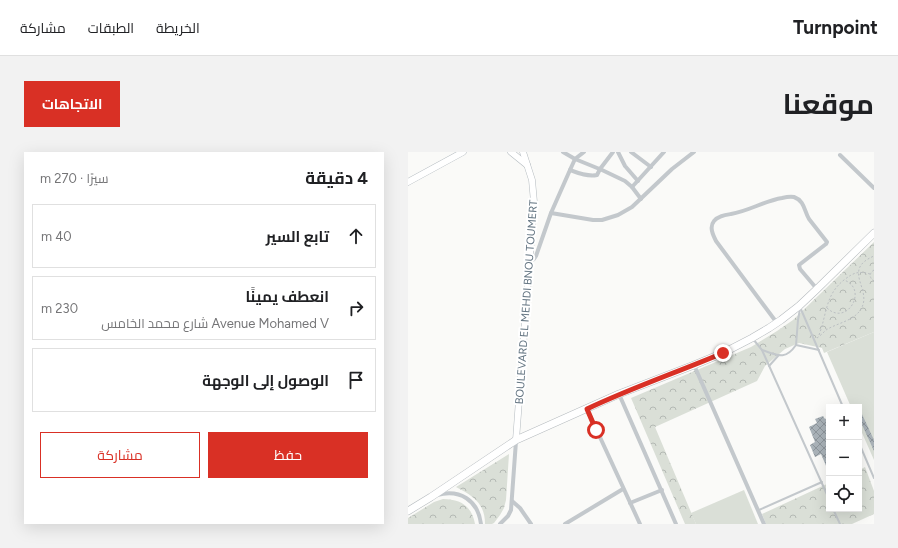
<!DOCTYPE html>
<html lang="ar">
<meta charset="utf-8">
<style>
:root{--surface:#fff;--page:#f2f2f2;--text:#202124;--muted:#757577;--line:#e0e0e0;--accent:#d93025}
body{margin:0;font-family:Figtree,Cairo,sans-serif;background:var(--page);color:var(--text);direction:rtl}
.controls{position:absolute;right:12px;bottom:12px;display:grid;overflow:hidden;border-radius:0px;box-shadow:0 4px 16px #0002}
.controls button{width:36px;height:36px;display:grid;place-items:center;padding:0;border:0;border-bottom:1px solid var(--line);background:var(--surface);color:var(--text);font:20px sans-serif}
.stop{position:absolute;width:12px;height:12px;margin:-9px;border:3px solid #d93025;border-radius:50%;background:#fff}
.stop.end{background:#d93025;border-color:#fff;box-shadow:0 1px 4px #0008}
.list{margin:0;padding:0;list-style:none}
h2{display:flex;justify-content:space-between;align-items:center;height:52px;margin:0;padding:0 16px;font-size:17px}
h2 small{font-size:13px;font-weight:400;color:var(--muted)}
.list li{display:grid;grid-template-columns:26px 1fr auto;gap:12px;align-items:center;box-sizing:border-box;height:64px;margin:0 8px 8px;padding:0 8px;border:1px solid var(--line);border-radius:0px}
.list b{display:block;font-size:15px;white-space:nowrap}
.list p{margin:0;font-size:13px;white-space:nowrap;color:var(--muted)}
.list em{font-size:13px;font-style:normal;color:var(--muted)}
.actions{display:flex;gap:8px;padding:12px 16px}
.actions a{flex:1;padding:9px 0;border:1px solid var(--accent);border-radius:0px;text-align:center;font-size:14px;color:var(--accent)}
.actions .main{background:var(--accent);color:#fff}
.icon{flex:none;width:22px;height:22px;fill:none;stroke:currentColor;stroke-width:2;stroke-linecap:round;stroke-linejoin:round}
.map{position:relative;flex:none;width:466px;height:372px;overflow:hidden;direction:ltr;border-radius:0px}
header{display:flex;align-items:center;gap:24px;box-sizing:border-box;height:56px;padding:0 20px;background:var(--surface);border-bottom:1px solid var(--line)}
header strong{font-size:19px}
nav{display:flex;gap:22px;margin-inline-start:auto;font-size:14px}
.intro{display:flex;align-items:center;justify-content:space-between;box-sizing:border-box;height:96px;padding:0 24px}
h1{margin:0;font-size:28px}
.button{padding:10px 18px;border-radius:0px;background:var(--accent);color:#fff;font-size:14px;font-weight:700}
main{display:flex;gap:24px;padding:0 24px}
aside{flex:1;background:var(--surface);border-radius:0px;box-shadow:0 4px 16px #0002}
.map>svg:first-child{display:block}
.grass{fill:#dadfd7}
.forest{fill:url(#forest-crowns)}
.building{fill:url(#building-cross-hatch)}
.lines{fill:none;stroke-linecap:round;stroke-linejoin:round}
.secondary-casing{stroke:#b3babf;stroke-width:7}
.primary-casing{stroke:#b5babe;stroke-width:8}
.path{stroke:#bbbfc2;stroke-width:1;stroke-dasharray:2 2;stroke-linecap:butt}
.lane{stroke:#c3c8cc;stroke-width:2}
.street{stroke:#c3c8cc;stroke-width:4}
.secondary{stroke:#fff;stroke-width:6}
.primary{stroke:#fff;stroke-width:7}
.route{stroke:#d93025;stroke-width:5}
.labels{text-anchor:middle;stroke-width:4;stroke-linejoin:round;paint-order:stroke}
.street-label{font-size:11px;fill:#657683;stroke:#fff}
</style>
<header>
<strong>Turnpoint</strong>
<nav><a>الخريطة</a><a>الطبقات</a><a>مشاركة</a></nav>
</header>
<div class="intro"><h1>موقعنا</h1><a class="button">الاتجاهات</a></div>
<main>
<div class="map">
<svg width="466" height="372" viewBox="0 0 466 372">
<defs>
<pattern id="forest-crowns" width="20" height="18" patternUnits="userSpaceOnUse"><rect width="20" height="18" fill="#dadfd7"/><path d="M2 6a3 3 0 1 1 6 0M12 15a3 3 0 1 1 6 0" fill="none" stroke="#b4b9b4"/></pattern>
<pattern id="building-cross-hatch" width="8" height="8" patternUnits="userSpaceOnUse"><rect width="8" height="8" fill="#aab3b9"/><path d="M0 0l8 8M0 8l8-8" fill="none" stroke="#8e969c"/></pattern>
</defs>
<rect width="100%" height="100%" fill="#fafaf8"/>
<g class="grass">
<path d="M466 180V308L451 274V255H443L419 200Z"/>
<path d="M336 338 350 372H288L283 361Z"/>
</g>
<g class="forest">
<path d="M466 90V180L416 201 414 196 391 191 377 197 357 214 349 229 247 275 288 372H277L223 246 343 195 369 179 385 168Z"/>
<path d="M101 302 98 348 96 356 92 363 86 371 84 372H77C77 351 65 344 48 335Z"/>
<path d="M457 315 466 339V362L444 372H358L354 362 421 331V357H451V318Z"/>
<path d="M35 347C52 347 64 354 67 372H0V366L26 350Z"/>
</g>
<g class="building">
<path d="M452 258 466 288V299L451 266V259Z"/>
<path d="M415 264 417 267 421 265V315L419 316 413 302 407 305 402 293 407 290 401 275 409 271 407 267Z"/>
</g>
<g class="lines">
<g class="secondary-casing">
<g id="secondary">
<path d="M103 0 119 13"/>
<path d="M0 30 55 0"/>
<path d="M108 288 126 50 124 28 115 0"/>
</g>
</g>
<g class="primary-casing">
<path id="primary" d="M0 359 23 345 108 288 211 242 286 213 315 201 344 186 361 176 373 168 391 154 409 137 466 81"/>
</g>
<g class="path">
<path d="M466 118C461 121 461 126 466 129"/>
<path d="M419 156C439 175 461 137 436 128"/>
<path d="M411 183C419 162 417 143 436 128 446 120 451 119 462 122"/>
<path d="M409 186C412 184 415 181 418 178 429 171 446 169 453 157 465 137 433 118 466 104"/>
</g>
<g class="lane">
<path d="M392 155 435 255"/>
<path d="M345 187 354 198 421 347"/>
<path d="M388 193 411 198"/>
<path d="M354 198C369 203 377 209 388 193L390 168 392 157"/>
<path d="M361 214 370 204"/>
<path d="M451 291 466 326"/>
<path d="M425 357 432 372"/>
<path d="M351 358 414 330"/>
</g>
<g class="street">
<path d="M155 0 167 7 194 18 217 29 224 35 233 47"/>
<path d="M210 0 217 14 230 29"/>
<path d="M223 0 243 15"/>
<path d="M432 3 466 36"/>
<path d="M162 18C170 21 180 25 189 23L192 17 205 0"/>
<path d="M224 35 256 0"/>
<path d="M143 61 185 68H194L210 63 224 55 264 17 286 0"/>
<path d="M122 110 126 107 128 104 143 61 162 18 167 7 176 0"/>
<path d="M369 171 308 89C305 83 301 75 306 69 310 64 317 63 323 62 341 59 356 49 374 46 378 45 382 44 386 45 397 49 396 59 401 67L419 90 418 92 391 113 392 117 409 137"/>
<path d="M286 213 356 372"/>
<path d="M211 242 268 372"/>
<path d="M179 257 232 372"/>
<path d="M29 343C52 337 70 348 73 372"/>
<path d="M104 349 112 356 123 372"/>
<path d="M222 351 254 338"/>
<path d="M92 372 100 364 103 358 108 289"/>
<path d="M157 372 215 337"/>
</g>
<use href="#secondary" class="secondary"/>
<use href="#primary" class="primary"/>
</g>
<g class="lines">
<path class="route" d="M188 278 179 257C223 236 270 220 315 201"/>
</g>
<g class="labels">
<g class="street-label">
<text transform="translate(118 150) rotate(-86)" y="4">BOULEVARD EL MEHDI BNOU TOUMERT</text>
</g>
</g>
</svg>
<div class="controls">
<button>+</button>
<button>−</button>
<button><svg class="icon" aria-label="locate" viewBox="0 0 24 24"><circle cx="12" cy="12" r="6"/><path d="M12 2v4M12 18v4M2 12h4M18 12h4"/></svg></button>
</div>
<div class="stop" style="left:188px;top:278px"></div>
<div class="stop end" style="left:315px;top:201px"></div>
</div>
<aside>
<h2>4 دقيقة<small>سيرًا · 270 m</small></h2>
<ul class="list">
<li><svg class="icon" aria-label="ahead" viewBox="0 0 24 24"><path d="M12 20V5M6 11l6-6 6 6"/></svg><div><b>تابع السير</b></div><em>40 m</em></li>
<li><svg class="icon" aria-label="right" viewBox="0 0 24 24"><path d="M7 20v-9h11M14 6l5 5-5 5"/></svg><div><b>انعطف يمينًا</b><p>Avenue Mohamed V شارع محمد الخامس</p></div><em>230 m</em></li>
<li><svg class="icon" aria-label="arrive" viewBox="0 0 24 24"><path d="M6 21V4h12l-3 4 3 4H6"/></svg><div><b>الوصول إلى الوجهة</b></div></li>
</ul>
<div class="actions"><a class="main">حفظ</a><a>مشاركة</a></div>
</aside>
</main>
